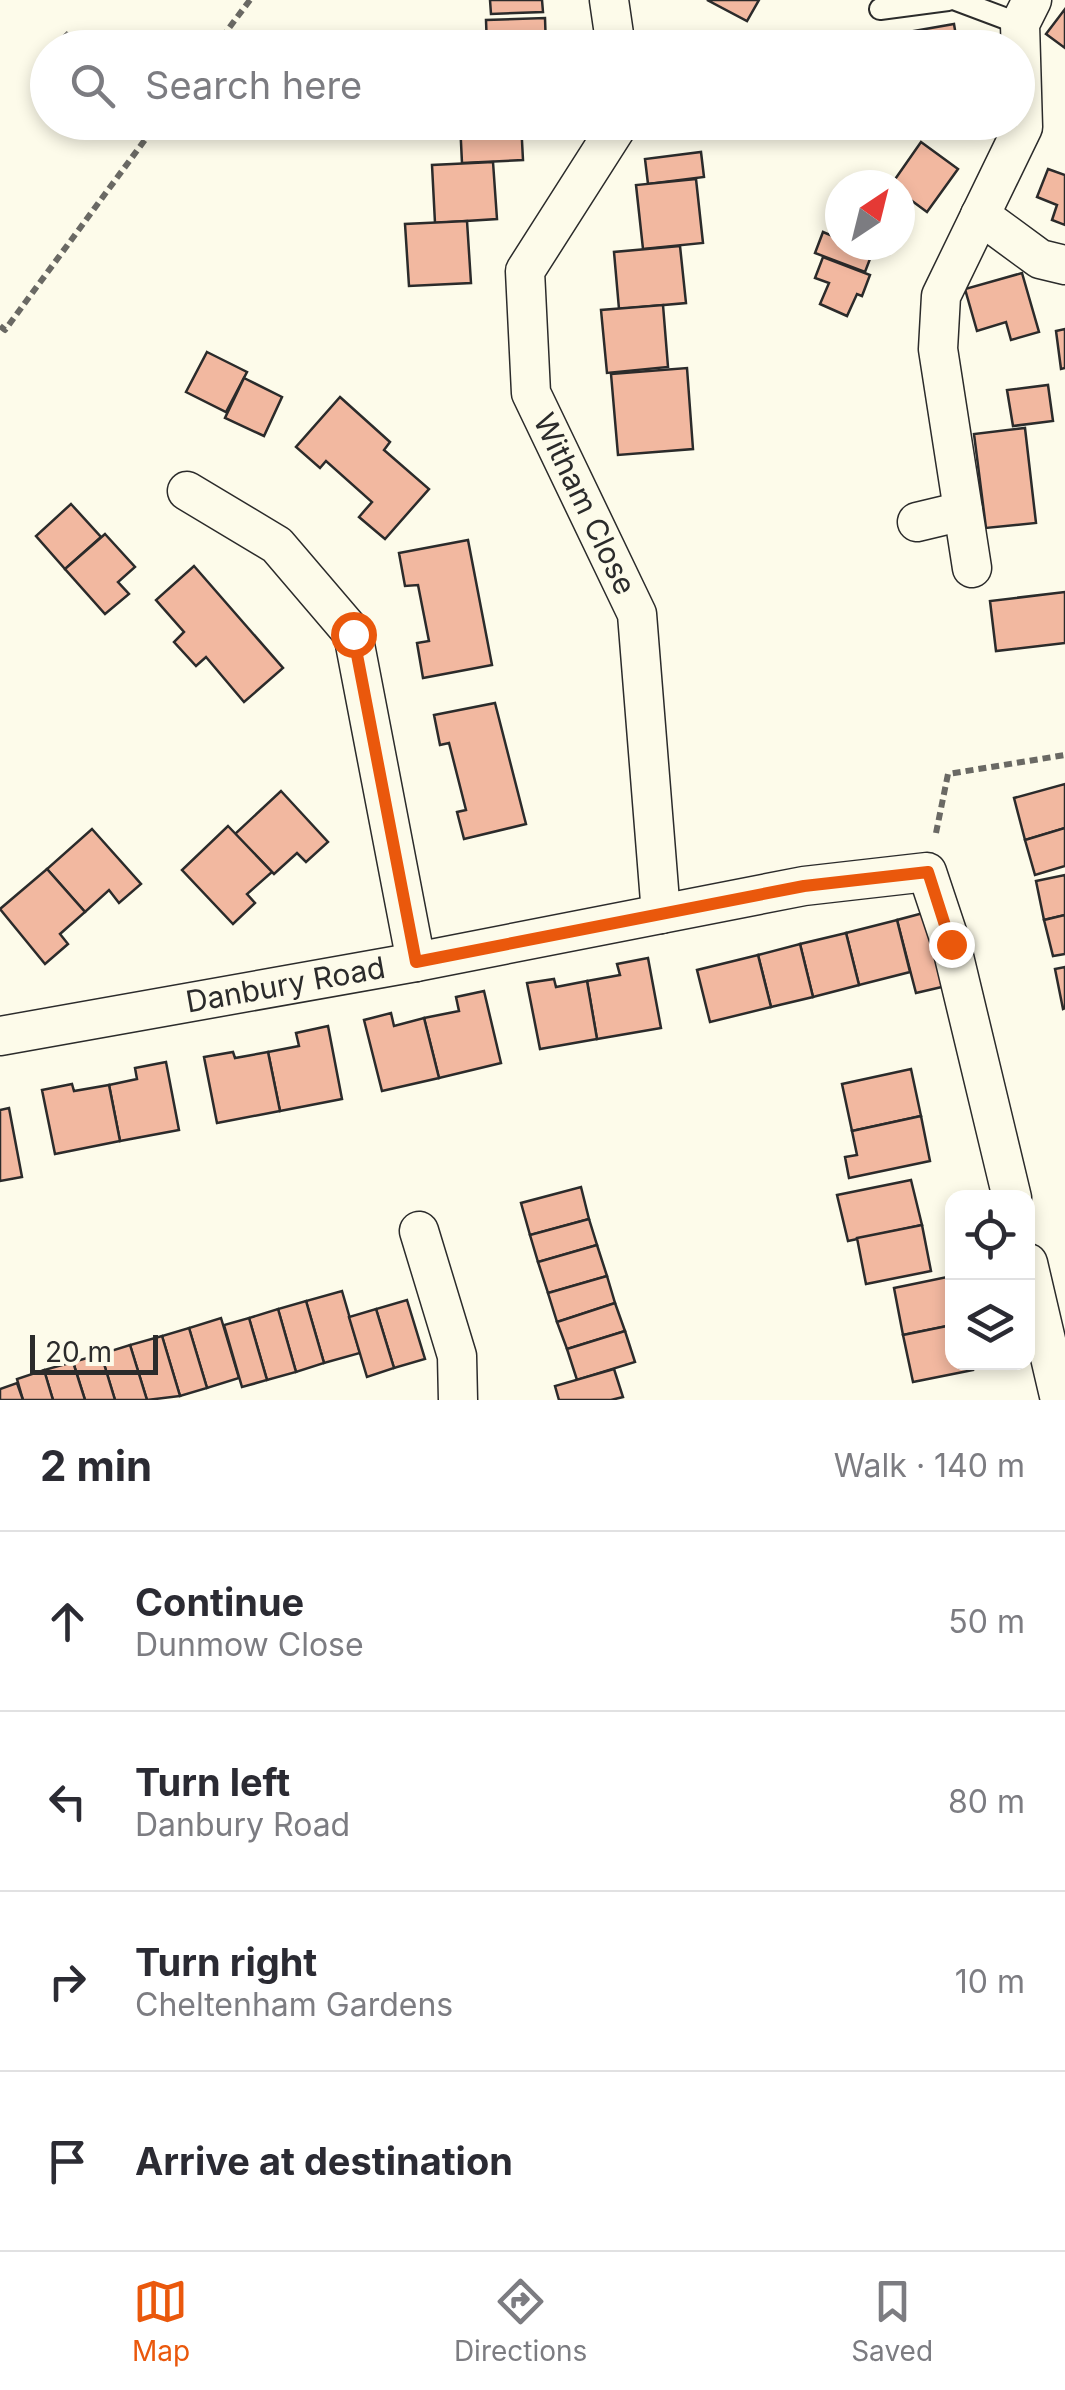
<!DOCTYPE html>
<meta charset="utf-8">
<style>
:root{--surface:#fff;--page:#f2f2f3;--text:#2b2b33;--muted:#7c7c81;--line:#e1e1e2;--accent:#ea580c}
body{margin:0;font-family:Inter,sans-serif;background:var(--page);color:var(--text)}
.controls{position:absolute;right:30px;bottom:30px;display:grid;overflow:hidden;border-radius:20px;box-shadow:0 5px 15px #0003}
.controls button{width:90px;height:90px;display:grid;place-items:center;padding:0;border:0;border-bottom:2px solid var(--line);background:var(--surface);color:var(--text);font:50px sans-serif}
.compass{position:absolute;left:825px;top:170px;width:90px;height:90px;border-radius:50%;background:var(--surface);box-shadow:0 5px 15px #0003;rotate:35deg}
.scale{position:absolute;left:30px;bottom:25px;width:128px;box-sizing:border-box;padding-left:10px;border:5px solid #2b2b2b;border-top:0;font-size:28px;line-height:35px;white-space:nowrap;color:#2b2b2b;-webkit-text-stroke:8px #fdfbea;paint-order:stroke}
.stop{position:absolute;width:30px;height:30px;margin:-22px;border:8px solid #ea580c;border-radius:50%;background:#fff}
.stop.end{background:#ea580c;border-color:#fff;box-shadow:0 2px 10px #0008}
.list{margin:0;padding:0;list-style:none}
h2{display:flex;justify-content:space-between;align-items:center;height:130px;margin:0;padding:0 40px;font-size:42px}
h2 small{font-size:32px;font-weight:400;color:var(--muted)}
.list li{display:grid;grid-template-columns:65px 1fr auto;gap:30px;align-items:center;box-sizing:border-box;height:180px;padding:0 40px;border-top:2px solid var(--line)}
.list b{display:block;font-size:38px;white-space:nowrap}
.list p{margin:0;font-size:32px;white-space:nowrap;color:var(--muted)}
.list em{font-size:32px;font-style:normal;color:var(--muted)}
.icon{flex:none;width:55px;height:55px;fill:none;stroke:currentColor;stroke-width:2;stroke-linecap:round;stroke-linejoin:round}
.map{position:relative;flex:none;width:1065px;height:1400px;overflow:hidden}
.search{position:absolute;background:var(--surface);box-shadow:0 5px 15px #0003;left:30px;right:30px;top:30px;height:110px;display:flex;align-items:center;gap:25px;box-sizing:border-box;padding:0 35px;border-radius:55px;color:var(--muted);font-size:38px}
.sheet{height:850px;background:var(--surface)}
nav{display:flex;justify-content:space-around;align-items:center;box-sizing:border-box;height:140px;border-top:2px solid var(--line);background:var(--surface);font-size:28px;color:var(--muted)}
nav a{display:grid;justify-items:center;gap:5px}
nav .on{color:var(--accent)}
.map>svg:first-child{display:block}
.building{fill:#f2b8a0;stroke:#2b2b2b;stroke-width:2.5}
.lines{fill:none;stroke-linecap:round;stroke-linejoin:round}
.lane-casing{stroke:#2b2b2b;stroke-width:24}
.street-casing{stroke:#2b2b2b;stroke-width:41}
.path{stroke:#6a6964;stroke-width:6;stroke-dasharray:8 5;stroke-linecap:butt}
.lane{stroke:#fdfbea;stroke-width:20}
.street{stroke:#fdfbea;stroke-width:38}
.route{stroke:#ea580c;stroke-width:12}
.labels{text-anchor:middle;stroke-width:8;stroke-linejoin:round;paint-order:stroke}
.street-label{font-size:30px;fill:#2b2b2b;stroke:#fdfbea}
</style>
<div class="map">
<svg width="1065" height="1400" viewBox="0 0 1065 1400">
<rect width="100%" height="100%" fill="#fdfbea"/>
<g class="building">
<path d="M490 0H542L543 12 491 14Z"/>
<path d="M707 0H759L747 21Z"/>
<path d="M1065 9V48L1046 34Z"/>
<path d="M545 18 546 48H487L486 20Z"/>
<path d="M954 24 957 42 911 48 908 32Z"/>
<path d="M976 40 977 48H936V46Z"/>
<path d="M460 122H521L523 160 462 163Z"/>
<path d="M921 142 958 169 927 212 900 192V185H891Z"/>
<path d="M701 152 704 177 648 184 645 159Z"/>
<path d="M493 162 497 219 435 223 432 165Z"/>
<path d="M1048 169 1065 175V225L1052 220 1057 205 1037 197Z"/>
<path d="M696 179 703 243 643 249 636 185Z"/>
<path d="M467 221 471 283 409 286 405 224Z"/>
<path d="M823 232 840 239V245H856L873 251 865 272 815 253Z"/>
<path d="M680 246 686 303 619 309 614 252Z"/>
<path d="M823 257 870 275 862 296 857 294 847 316 820 304 829 283 815 278Z"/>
<path d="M1022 273 1039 332 1011 340 1006 322 977 331 965 289Z"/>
<path d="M663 305 668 367 607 373 601 310Z"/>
<path d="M1065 329V368L1061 369 1056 331Z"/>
<path d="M207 352 247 372 226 412 186 392Z"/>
<path d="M687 368 693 449 618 455 611 374Z"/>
<path d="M244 378 282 397 264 436 225 418Z"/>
<path d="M1048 385 1053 421 1013 426 1007 390Z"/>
<path d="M340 397 390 442 384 450 429 489 385 539 359 517 372 502 326 461 320 468 296 447Z"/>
<path d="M1025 428 1036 523 986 528 974 434Z"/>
<path d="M71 504 101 537 65 569 36 536Z"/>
<path d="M105 534 135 567 118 582 129 594 105 614 65 569Z"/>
<path d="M468 540 492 665 423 678 417 643 429 641 418 585 405 586 399 553Z"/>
<path d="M194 566 283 668 244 702 206 657 196 666 174 642 184 632 156 600Z"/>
<path d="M1065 592V643L996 651 990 601Z"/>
<path d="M495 703 526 824 464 839 457 812 466 810 449 743 440 745 434 715Z"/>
<path d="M1065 784V828L1025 840 1014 798Z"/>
<path d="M281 791 328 842 306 862 297 853 274 874 235 834Z"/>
<path d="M228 826 272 872 247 894 255 903 233 924 182 870Z"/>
<path d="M1065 828V866L1035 875 1025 840Z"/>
<path d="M92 829 141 884 119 903 109 890 85 912 47 869Z"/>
<path d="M47 869 85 912 60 934 68 944 45 964 0 909Z"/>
<path d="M1065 875V915L1044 920 1036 881Z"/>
<path d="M927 912 946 986 916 993 897 920Z"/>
<path d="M1065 915V954L1053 956 1044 920Z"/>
<path d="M897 920 910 972 859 985 846 933Z"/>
<path d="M846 933 859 985 813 997 800 944Z"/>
<path d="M800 944 813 997 771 1007 758 955Z"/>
<path d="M758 955 771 1007 710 1022 697 970Z"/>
<path d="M648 958 661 1028 597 1039 587 981 620 975 617 964Z"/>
<path d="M1065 967V1008L1063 1009 1055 969Z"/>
<path d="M554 979 556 987 587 981 597 1039 540 1049 527 983Z"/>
<path d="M484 991 501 1063 439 1078 424 1018 459 1011 456 997Z"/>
<path d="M391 1013 394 1026 424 1018 439 1078 382 1091 364 1020Z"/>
<path d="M328 1026 342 1099 280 1111 268 1052 299 1046 296 1033Z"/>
<path d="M233 1052 235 1058 268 1052 280 1111 217 1123 204 1057Z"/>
<path d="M166 1062 179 1130 120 1141 109 1085 137 1079 135 1068Z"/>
<path d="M911 1069 921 1116 852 1131 842 1084Z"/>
<path d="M72 1084 74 1091 109 1085 120 1141 55 1154 42 1090Z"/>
<path d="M9 1108 22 1177 0 1181V1110Z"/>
<path d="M921 1116 930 1161 849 1178 845 1157 857 1155 852 1131Z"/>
<path d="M911 1180 922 1225 848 1241 837 1195Z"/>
<path d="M581 1187 589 1219 530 1235 521 1203Z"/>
<path d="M589 1219 597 1245 538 1262 530 1235Z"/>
<path d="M922 1225 931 1271 866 1284 857 1238Z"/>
<path d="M597 1245 607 1276 548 1293 538 1262Z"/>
<path d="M607 1276 615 1303 557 1322 548 1293Z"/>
<path d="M952 1276V1325L903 1335 894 1288Z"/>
<path d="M342 1291 360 1353 324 1363 306 1301Z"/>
<path d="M407 1300 425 1359 394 1368 376 1309Z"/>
<path d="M306 1301 324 1363 296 1372 278 1309Z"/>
<path d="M615 1303 625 1331 567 1349 557 1322Z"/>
<path d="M278 1309 296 1372 267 1380 249 1318Z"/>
<path d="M376 1309 394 1368 367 1377 349 1317Z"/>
<path d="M221 1318 239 1378 207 1388 189 1328Z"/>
<path d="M249 1318 267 1380 242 1387 224 1325Z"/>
<path d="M952 1325V1362H972L973 1370 913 1382 903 1335Z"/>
<path d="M189 1328 207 1388 180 1396 162 1336Z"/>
<path d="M625 1331 635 1362 577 1380 567 1349Z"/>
<path d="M162 1336 180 1396 147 1400 130 1345Z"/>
<path d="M130 1345 147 1400H115L101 1354Z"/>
<path d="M101 1354 115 1400H85L73 1362Z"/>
<path d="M73 1362 85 1400H53L44 1370Z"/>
<path d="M614 1369 623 1397 611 1400H559L555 1386Z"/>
<path d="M44 1370 53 1400H23L17 1379Z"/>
<path d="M17 1383 23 1400H0V1389Z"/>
</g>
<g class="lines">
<g class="lane-casing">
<g id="lane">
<path d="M956 0 1020 24"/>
<path d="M880 9 948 0"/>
</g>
</g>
<g class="street-casing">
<g id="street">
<path d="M609 0 616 48"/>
<path id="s1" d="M620 122 525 271 531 393 637 614 661 914"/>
<path d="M980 215 1040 259 1065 265"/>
<path d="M187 491 277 545 353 634 416 962"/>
<path d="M917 522 963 511"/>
<path d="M972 568 938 349 941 296 1023 127 1020 24 1032 0"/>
<path id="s2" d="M0 1036 416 962 804 886 927 872 951 944 1012 1198"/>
<path d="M419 1231 457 1356 458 1400"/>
<path d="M1028 1263 1060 1400"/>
</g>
</g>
<g class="path">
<path d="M54 48 70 32 85 48"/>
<path d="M214 48 250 0"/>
<path d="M0 326 5 330 158 122"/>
<path d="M936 833 948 774 1065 755"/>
</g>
<use href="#lane" class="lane"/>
<use href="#street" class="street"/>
</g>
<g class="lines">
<path class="route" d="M353 634 416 962 804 886 928 872 951 944"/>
</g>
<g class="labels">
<g class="street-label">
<text dy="10" stroke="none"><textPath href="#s1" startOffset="422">Witham Close</textPath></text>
<text dy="10" stroke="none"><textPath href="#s2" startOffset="290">Danbury Road</textPath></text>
</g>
</g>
</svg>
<div class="controls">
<button><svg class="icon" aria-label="locate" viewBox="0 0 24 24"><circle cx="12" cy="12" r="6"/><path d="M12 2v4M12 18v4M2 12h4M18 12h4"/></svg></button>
<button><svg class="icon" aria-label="layers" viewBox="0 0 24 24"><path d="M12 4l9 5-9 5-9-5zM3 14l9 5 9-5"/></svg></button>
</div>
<svg class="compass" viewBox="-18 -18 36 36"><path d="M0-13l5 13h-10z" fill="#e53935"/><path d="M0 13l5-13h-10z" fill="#7c7c81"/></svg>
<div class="scale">20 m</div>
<div class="stop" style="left:353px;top:634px"></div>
<div class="stop end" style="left:951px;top:944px"></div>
<div class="search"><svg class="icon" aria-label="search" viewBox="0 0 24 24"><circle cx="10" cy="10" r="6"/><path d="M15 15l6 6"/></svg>Search here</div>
</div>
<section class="sheet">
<h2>2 min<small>Walk · 140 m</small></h2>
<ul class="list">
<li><svg class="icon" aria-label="ahead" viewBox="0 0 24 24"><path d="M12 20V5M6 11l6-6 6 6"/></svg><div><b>Continue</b><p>Dunmow Close</p></div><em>50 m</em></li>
<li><svg class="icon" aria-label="left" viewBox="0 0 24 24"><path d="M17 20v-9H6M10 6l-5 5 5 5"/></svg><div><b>Turn left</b><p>Danbury Road</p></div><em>80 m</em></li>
<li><svg class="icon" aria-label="right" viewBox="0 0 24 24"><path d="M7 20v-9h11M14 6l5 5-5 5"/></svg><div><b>Turn right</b><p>Cheltenham Gardens</p></div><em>10 m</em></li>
<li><svg class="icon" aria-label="arrive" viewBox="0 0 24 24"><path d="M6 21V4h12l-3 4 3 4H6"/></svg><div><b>Arrive at destination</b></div></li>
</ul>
</section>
<nav>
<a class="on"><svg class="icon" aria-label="map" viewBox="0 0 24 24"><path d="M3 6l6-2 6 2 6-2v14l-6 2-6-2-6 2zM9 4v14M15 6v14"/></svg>Map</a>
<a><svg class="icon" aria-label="directions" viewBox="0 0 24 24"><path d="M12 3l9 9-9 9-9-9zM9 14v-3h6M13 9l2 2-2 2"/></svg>Directions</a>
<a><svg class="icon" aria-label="saved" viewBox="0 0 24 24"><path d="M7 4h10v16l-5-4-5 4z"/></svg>Saved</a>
</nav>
